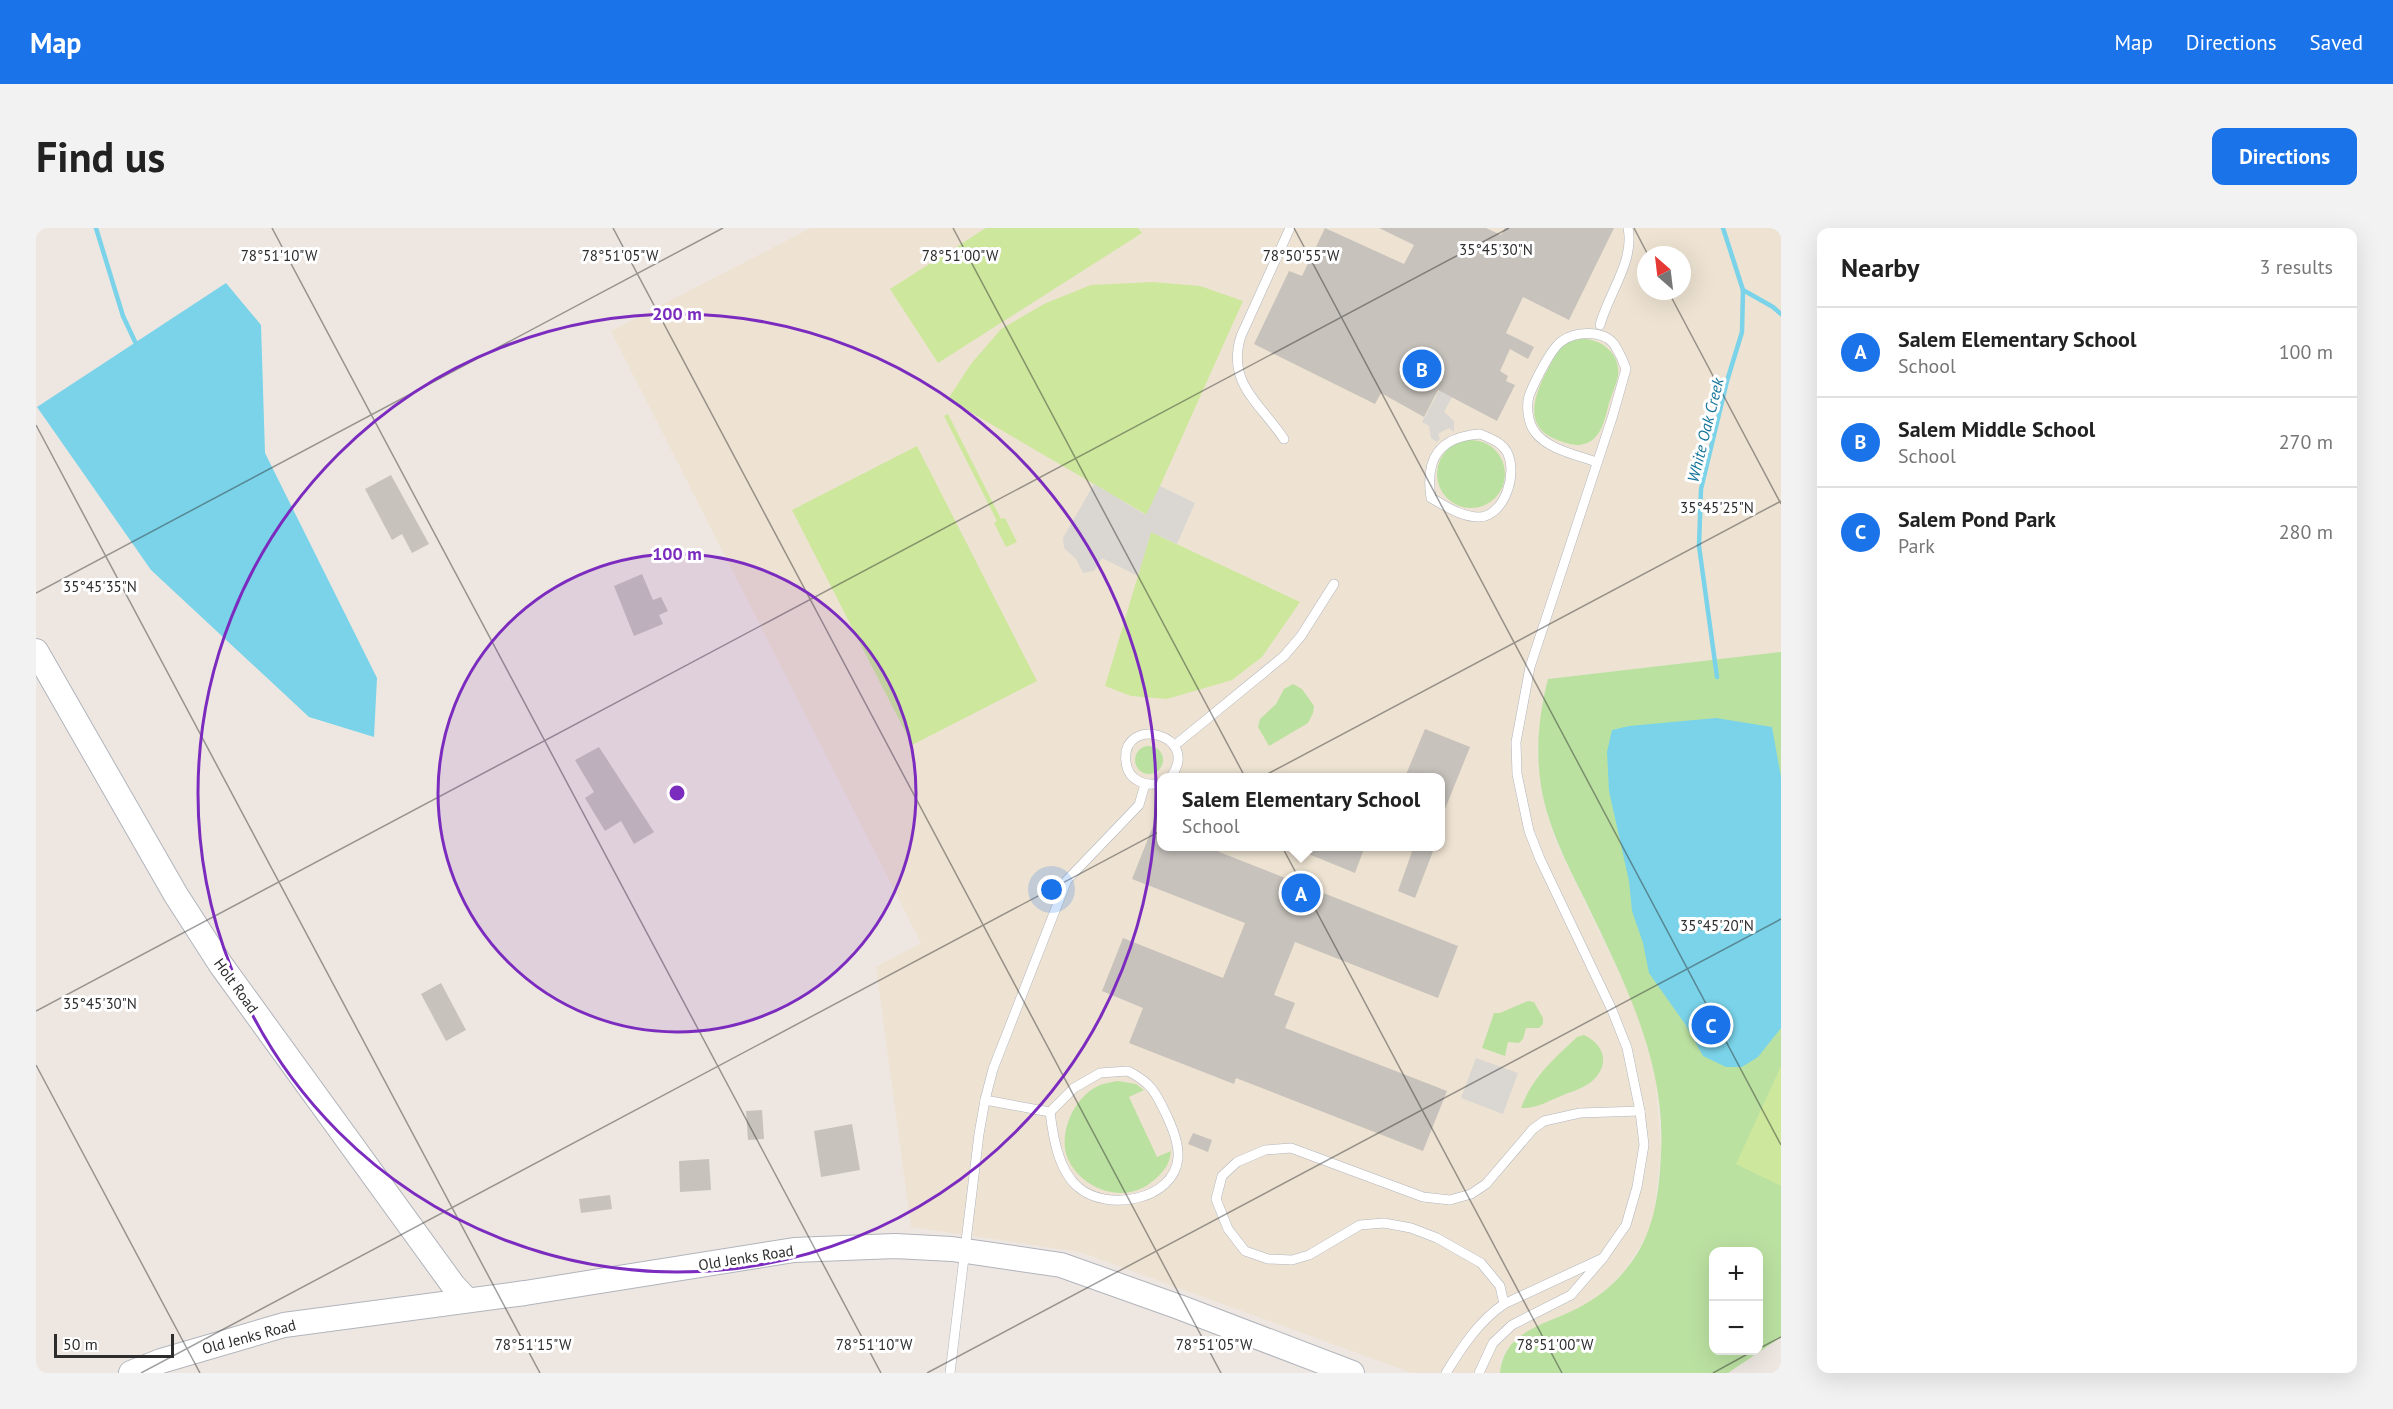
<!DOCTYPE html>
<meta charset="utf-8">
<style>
:root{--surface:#fff;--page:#f2f2f2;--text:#222;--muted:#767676;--line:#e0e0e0;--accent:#1a73e8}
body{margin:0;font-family:"PT Sans",sans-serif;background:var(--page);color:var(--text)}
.controls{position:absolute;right:18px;bottom:18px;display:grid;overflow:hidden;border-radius:12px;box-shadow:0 6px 24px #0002}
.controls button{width:54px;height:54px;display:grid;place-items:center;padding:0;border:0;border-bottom:2px solid var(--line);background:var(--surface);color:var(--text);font:30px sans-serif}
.compass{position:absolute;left:1601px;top:18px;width:54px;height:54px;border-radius:50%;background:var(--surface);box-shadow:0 6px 24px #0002;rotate:332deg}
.scale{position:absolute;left:18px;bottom:15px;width:120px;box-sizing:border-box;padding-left:6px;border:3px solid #2d2d2d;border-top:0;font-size:16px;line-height:21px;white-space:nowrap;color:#2d2d2d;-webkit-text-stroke:4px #fff;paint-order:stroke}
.you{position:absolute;left:1016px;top:662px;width:21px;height:21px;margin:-15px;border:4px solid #fff;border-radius:50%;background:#1a73e8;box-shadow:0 0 0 9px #1a73e833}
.badge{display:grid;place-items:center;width:39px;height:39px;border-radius:50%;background:var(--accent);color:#fff;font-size:20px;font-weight:700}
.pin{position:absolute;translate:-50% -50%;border:3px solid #fff;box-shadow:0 2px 6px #0006}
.popup{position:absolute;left:1121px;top:545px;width:288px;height:78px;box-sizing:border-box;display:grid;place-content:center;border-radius:12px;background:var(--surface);filter:drop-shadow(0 2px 4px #0005);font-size:20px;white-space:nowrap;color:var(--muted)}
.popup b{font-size:22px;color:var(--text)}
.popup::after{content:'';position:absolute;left:50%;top:100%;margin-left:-12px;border:12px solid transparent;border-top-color:var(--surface)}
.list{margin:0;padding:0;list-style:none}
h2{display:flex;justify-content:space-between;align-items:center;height:78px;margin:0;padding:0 24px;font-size:26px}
h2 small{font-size:20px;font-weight:400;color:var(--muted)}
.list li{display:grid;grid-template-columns:39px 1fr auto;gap:18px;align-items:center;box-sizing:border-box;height:90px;padding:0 24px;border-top:2px solid var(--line)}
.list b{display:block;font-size:22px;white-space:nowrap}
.list p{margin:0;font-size:20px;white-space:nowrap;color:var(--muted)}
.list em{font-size:20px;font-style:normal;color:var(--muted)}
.map{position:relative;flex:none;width:1745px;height:1145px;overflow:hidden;border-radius:12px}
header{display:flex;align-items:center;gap:36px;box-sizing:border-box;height:84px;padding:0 30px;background:var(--accent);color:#fff}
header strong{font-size:28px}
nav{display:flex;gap:33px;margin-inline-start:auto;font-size:21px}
.intro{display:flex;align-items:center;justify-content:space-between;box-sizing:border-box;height:144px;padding:0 36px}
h1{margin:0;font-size:42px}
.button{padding:15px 27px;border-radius:12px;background:var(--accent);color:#fff;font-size:21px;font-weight:700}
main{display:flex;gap:36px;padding:0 36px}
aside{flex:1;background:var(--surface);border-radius:12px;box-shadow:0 6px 24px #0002}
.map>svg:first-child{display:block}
.education{fill:#eee3d2;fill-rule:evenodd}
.green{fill:#bbe1a1;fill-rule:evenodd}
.pitch{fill:#cde79d}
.plaza{fill:#dad7d3}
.water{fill:#7ad3e9}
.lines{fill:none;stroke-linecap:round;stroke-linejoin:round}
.stream{stroke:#7ad3e9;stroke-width:4.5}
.building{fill:#c7c2bc}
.lane-casing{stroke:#b1b4bc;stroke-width:10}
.secondary-casing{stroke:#b1b4bc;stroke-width:26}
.lane{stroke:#fff;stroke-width:9}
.secondary{stroke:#fff;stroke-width:24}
.ticks{fill:none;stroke:#2d2d2d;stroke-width:1.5;stroke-opacity:0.45}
.ring{fill:none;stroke:#7b2cbf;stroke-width:3}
.labels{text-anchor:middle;stroke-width:6;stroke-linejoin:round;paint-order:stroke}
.street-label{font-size:15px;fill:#2d2d2d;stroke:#fff}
.water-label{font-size:16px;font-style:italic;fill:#157599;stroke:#fff}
.ticks-label{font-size:15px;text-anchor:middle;fill:#2d2d2d;stroke:#fff;stroke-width:6;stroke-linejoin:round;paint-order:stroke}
.centre{fill:#7b2cbf;stroke:#fff;stroke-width:3}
.ring-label{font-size:18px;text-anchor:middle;font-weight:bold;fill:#7b2cbf;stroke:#fff;stroke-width:6;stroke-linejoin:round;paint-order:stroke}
</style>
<header>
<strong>Map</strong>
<nav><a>Map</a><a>Directions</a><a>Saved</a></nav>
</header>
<div class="intro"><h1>Find us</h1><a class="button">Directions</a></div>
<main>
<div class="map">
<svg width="1745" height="1145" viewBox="0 0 1745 1145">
<rect width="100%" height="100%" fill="#eee7e1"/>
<path class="education" d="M775 0H1745V424L1513 451 1507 470 1502 522 1504 550 1509 579 1520 614 1601 782 1611 812 1620 853 1625 923 1618 986 1611 1007 1590 1041 1573 1059 1555 1073 1470 1122 1465 1132 1464 1145H1376L1044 1024 875 999 840 739 885 715 575 103ZM1610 27H1646V63H1610ZM1126 550H1404V618H1126Z"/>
<g class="green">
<path d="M1541 111C1563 109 1585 124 1582 148 1580 157 1576 166 1573 175 1569 190 1566 211 1548 216 1539 219 1526 214 1517 210 1485 196 1501 161 1513 139 1517 132 1521 122 1529 117 1532 114 1537 113 1541 111Z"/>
<circle cx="1435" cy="246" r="34"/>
<path d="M1745 424V1109L1692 1145H1464C1468 1102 1510 1097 1542 1080 1561 1070 1578 1057 1591 1040 1618 1007 1623 967 1625 925 1630 833 1588 753 1549 672 1534 642 1519 613 1510 581 1498 538 1501 493 1512 451ZM1678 1024H1722V1122H1678Z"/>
<path d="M1257 456 1266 461 1278 478 1277 485 1272 495 1233 518 1222 499 1224 491 1240 476 1248 461Z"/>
<circle cx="1113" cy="532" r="14"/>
<path d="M1492 773 1498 774 1507 790V796L1503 800H1490L1487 811 1483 815 1472 814 1469 828 1446 820 1458 785H1464Z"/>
<path d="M1548 807C1570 817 1574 839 1555 854 1546 861 1534 864 1525 868 1513 873 1499 881 1485 880 1497 848 1517 832 1541 809Z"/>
<path d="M1082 853 1100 856 1108 862 1093 869 1121 929 1135 923C1134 938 1125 947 1113 956 1085 976 1045 960 1032 931 1021 905 1039 867 1064 857 1069 855 1076 854 1082 853Z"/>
</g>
<g class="pitch">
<path d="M950 0H1102L1106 5 902 135 854 61Z"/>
<path d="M1117 54 1164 58 1207 73 1111 287 912 171 935 136 965 101 1010 75 1055 57Z"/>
<path d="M912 186 965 291 969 290 981 314 970 319 958 295 961 293 908 188Z"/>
<path d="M881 218 1001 453 876 517 756 282Z"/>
<path d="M1115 304 1264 374 1226 429 1196 452 1131 471 1095 468 1069 458Z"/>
<path d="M1745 838V958L1700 936Z"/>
</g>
<g class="plaza">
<path d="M1403 163 1416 169 1408 184 1418 193V204L1413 200 1402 206 1404 211 1401 214 1395 210 1393 198 1386 194Z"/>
<path d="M1058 256 1110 287 1124 258 1159 275 1141 316 1115 304 1102 348 1066 330 1058 343 1047 345 1040 331 1028 320 1027 310Z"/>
<path d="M1440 830 1482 845 1467 886 1425 870Z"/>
</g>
<g class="water">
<path d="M190 55 225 97 229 225 341 450 338 509 273 489 115 342 1 179Z"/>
<path d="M1680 490 1736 499 1745 549V800L1722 829 1706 839H1690L1667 828 1649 796 1613 745 1607 715 1596 683 1593 653 1573 563 1571 524 1576 502 1593 498Z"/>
</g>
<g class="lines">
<g class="stream">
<path d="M60 0 87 88 102 120"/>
<path d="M1707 62 1737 79 1745 86"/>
<path d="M1681 449 1663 318 1665 261 1691 153 1706 104 1707 62 1687 0"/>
</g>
</g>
<g class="building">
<path d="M1289 0 1368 36 1378 17 1343 0H1450L1465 7 1469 0H1578L1533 92 1487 69 1470 105 1498 119 1492 131 1474 121 1464 143 1472 148 1470 153 1479 157 1461 193 1402 162 1388 189 1345 165 1339 176 1218 116 1253 43 1266 48Z"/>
<path d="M355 247 393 316 376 325 366 306 356 312 329 261Z"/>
<path d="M606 346 617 372 625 369 632 383 623 387 627 396 598 408 578 358Z"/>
<path d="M1389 501 1434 519 1405 591 1404 549H1369Z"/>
<path d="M563 519 618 604 598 616 585 593 569 603 549 570 558 564 539 532Z"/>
<path d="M1125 578V618H1168L1422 718 1402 770 1259 714 1238 767 1259 775 1249 800 1411 863 1387 923 1200 850 1198 856 1093 815 1107 780 1066 763 1087 710 1187 750 1209 695 1096 651Z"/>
<path d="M1253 618H1329L1319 645Z"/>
<path d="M1378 618H1399L1379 670 1362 663Z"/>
<path d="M405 755 430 802 410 813 385 766Z"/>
<path d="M726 882 728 911 712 912 710 883Z"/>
<path d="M816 896 824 942 785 949 778 903Z"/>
<path d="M1157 905 1176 912 1172 924 1152 916Z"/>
<path d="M673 931 675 962 644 964 643 933Z"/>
<path d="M574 967 576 981 545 985 543 971Z"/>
</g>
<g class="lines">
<g class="lane-casing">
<g id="lane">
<path d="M1564 97C1572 66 1599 33 1592 0"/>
<path d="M1444 206C1454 210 1465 214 1471 224 1482 245 1469 288 1443 289 1425 289 1410 278 1395 270 1389 230 1403 209 1444 206Z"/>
<path d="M1248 211C1224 175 1190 155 1205 108L1254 0"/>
<path d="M1560 234C1541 227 1511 221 1499 204 1492 195 1490 179 1493 168 1498 155 1515 120 1526 113 1540 103 1567 102 1578 116 1583 124 1587 132 1590 141L1577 187 1494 439 1480 514 1481 546 1493 603 1504 631 1576 782 1591 820 1604 883 1608 917 1601 959 1590 997 1567 1030"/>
<path d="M1138 518 1248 428 1265 408 1298 356"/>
<path d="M1126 555C1110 559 1092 553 1090 534 1084 486 1168 506 1134 550"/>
<path d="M1092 843C1115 855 1119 863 1130 886 1136 899 1143 915 1142 930 1138 973 1070 984 1042 959 1022 942 1017 908 1014 884L1038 860 1064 845Z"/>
<path d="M949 872 1014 884"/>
<path d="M1468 1076 1464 1058 1445 1035 1401 1010 1375 1000 1348 995 1324 997 1273 1027 1256 1032 1232 1031 1209 1023 1192 1001 1180 971 1186 948 1201 934 1229 922 1255 920 1387 969 1414 972 1435 966 1450 956 1497 901 1508 893 1544 885 1604 883"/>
<path d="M914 1145 943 906 949 872 957 841 1031 652 1103 577 1109 556"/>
<path d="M1410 1145C1426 1119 1443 1093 1468 1076L1567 1030 1535 1067 1476 1097 1457 1115 1443 1145"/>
</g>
</g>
<g class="secondary-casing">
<g id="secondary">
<path d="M0 423 140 667 185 737 417 1057 431 1072"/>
<path d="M95 1145 125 1133 248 1097 489 1065 758 1022 859 1018 916 1021 1025 1037 1143 1079 1316 1145"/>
</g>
</g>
<use href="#lane" class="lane"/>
<use href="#secondary" class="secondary"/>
</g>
<path class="ticks" d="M236 0 845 1145M577 0 1185 1145M917 0 1526 1145M1258 0 1745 917M1598 0 1612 27M1632 63 1745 276M0 197 504 1145M0 365 687 0M0 783 1473 0M0 837 164 1145M1722 1121 1745 1109M105 1145 1745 273M891 1145 1745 691M1677 1145 1719 1122"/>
<circle cx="641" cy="565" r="239" fill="#7b2cbf" fill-opacity=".12"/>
<g class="ring">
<circle cx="641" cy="565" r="239"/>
<circle cx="641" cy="565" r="479"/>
</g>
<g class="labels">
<g class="street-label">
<text transform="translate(200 758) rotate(54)" y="5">Holt Road</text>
<text transform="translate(710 1030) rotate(-9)" y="5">Old Jenks Road</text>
<text transform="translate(213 1109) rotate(-15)" y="5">Old Jenks Road</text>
</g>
<g class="water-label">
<text transform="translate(1669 202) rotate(-76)" y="6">White Oak Creek</text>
</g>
</g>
<g class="ticks-label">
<text x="1460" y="27">35°45'30"N</text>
<text x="243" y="33">78°51'10"W</text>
<text x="584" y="33">78°51'05"W</text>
<text x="924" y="33">78°51'00"W</text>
<text x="1265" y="33">78°50'55"W</text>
<text x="1681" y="285">35°45'25"N</text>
<text x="64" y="364">35°45'35"N</text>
<text x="1681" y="703">35°45'20"N</text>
<text x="64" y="781">35°45'30"N</text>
<text x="497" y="1122">78°51'15"W</text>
<text x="838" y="1122">78°51'10"W</text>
<text x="1178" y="1122">78°51'05"W</text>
<text x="1519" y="1122">78°51'00"W</text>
</g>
<circle cx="641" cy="565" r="9" class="centre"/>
<g class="ring-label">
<text x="641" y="92">200 m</text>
<text x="641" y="332">100 m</text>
</g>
</svg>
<div class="controls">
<button>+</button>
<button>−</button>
</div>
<svg class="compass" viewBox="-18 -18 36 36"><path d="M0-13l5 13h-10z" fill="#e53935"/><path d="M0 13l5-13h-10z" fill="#767676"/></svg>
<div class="scale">50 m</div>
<div class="you"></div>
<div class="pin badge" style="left:1265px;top:665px">A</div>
<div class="popup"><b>Salem Elementary School</b>School</div>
<div class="pin badge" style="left:1386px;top:141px">B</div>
<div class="pin badge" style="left:1675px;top:797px">C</div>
</div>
<aside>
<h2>Nearby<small>3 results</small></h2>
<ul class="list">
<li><span class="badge">A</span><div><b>Salem Elementary School</b><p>School</p></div><em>100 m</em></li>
<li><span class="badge">B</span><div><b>Salem Middle School</b><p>School</p></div><em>270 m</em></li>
<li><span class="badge">C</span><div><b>Salem Pond Park</b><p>Park</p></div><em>280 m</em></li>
</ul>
</aside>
</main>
